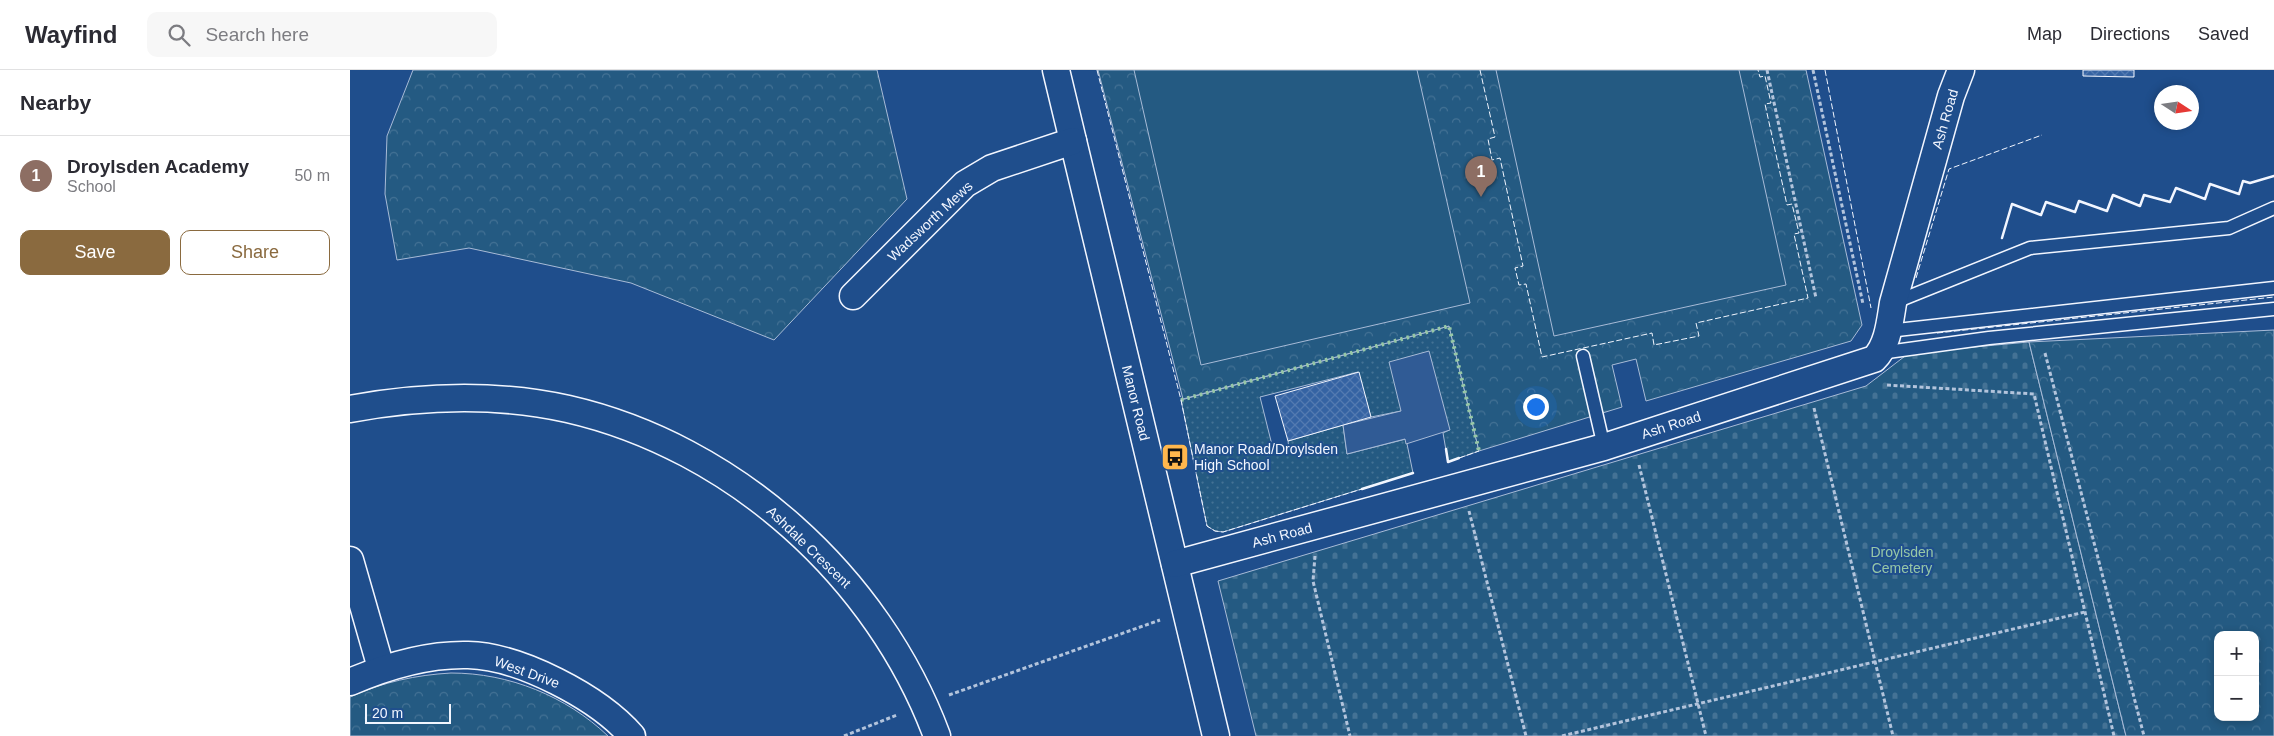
<!DOCTYPE html>
<meta charset="utf-8">
<style>
:root{--surface:#fff;--page:#f7f7f7;--text:#2b2b33;--muted:#7c7c81;--line:#e1e1e2;--accent:#8a6a3f}
body{margin:0;font-family:Helvetica,sans-serif;background:var(--page);color:var(--text)}
.controls{position:absolute;right:15px;bottom:15px;display:grid;overflow:hidden;border-radius:10px;box-shadow:0 2px 8px #0003}
.controls button{width:45px;height:45px;display:grid;place-items:center;padding:0;border:0;border-bottom:1px solid var(--line);background:var(--surface);color:var(--text);font:25px sans-serif}
.compass{position:absolute;left:1804px;top:15px;width:45px;height:45px;border-radius:50%;background:var(--surface);box-shadow:0 2px 8px #0003;rotate:102deg}
.scale{position:absolute;left:15px;bottom:12px;width:86px;box-sizing:border-box;padding-left:5px;border:2px solid #f2f6ff;border-top:0;font-size:14px;line-height:18px;white-space:nowrap;color:#f2f6ff;-webkit-text-stroke:4px #1f4e8c;paint-order:stroke}
.you{position:absolute;left:1185px;top:336px;width:18px;height:18px;margin:-12px;border:4px solid #fff;border-radius:50%;background:#1a73e8;box-shadow:0 0 0 8px #1a73e833}
.badge{display:grid;place-items:center;width:32px;height:32px;border-radius:50%;background:var(--accent);color:#fff;font-size:16px;font-weight:700}
.pin{position:absolute;translate:-50% -41px;filter:drop-shadow(0 1px 2px #0008)}
.pin::after{content:'';position:absolute;top:26px;width:18px;height:15px;background:inherit;clip-path:polygon(0 0,100% 0,50% 100%)}
.list{margin:0;padding:0;list-style:none}
h2{display:flex;justify-content:space-between;align-items:center;height:65px;margin:0;padding:0 20px;font-size:21px}
h2 small{font-size:16px;font-weight:400;color:var(--muted)}
.list li{display:grid;grid-template-columns:32px 1fr auto;gap:15px;align-items:center;box-sizing:border-box;height:80px;padding:0 20px;border-top:1px solid var(--line)}
.list b{display:block;font-size:19px;white-space:nowrap}
.list p{margin:0;font-size:16px;white-space:nowrap;color:var(--muted)}
.list em{font-size:16px;font-style:normal;color:var(--muted)}
.actions{display:flex;gap:10px;padding:15px 20px}
.actions a{flex:1;padding:11px 0;border:1px solid var(--accent);border-radius:10px;text-align:center;font-size:18px;color:var(--accent)}
.actions .main{background:var(--accent);color:#fff}
.icon{flex:none;width:28px;height:28px;fill:none;stroke:currentColor;stroke-width:2;stroke-linecap:round;stroke-linejoin:round}
.map{position:relative;flex:none;width:1924px;height:666px;overflow:hidden}
header{display:flex;align-items:center;gap:30px;box-sizing:border-box;height:70px;padding:0 25px;background:var(--surface);border-bottom:1px solid var(--line)}
header strong{font-size:24px}
nav{display:flex;gap:28px;margin-inline-start:auto;font-size:18px}
.search{width:350px;height:45px;background:var(--page);display:flex;align-items:center;gap:12px;box-sizing:border-box;padding:0 18px;border-radius:10px;color:var(--muted);font-size:19px}
main{display:flex}
aside{flex:1;background:var(--surface)}
.map>svg:first-child{display:block}
.grass{fill:url(#grass-dots);stroke:#a8bbd7}
.cemetery{fill:url(#cemetery-stones);stroke:#a8bbd7}
.park{fill:url(#park-crowns);stroke:#a8bbd7;fill-rule:evenodd}
.garden{fill:#245a82;stroke:#a8bbd7}
.parking{fill:#305b95;stroke:#a8bbd7}
.building{fill:url(#building-cross-hatch);stroke:#f2f6ff}
.lines{fill:none;stroke-linecap:round;stroke-linejoin:round}
.lane-casing{stroke:#f2f6ff;stroke-width:15}
.street-casing{stroke:#f2f6ff;stroke-width:29}
.path{stroke:#b3c4dc;stroke-width:3;stroke-dasharray:4 2.5;stroke-linecap:butt}
.lane{stroke:#1f4e8c;stroke-width:12}
.street{stroke:#1f4e8c;stroke-width:26}
.hedge{stroke:#97c8a6;stroke-width:4;stroke-dasharray:2.5 4;stroke-linecap:butt}
.fence{stroke:#f2f6ff;stroke-width:1;stroke-dasharray:6 2.5;stroke-linecap:butt}
.wall{stroke:#f2f6ff;stroke-width:2.5}
.labels{text-anchor:middle;stroke-width:4;stroke-linejoin:round;paint-order:stroke}
.street-label{font-size:14px;fill:#f2f6ff;stroke:#1f4e8c}
.poi-label{font-size:14px;fill:#f2f6ff;stroke:#1f4e8c;text-anchor:start}
.park-label{font-size:14px;fill:#97c8a6;stroke:#1f4e8c}
</style>
<header>
<strong>Wayfind</strong>
<div class="search"><svg class="icon" aria-label="search" viewBox="0 0 24 24"><circle cx="10" cy="10" r="6"/><path d="M15 15l6 6"/></svg>Search here</div>
<nav><a>Map</a><a>Directions</a><a>Saved</a></nav>
</header>
<main>
<aside>
<h2>Nearby<small></small></h2>
<ul class="list">
<li><span class="badge" style="background:#8d6e63">1</span><div><b>Droylsden Academy</b><p>School</p></div><em>50 m</em></li>
</ul>
<div class="actions"><a class="main">Save</a><a>Share</a></div>
</aside>
<div class="map">
<svg width="1924" height="666" viewBox="0 0 1924 666">
<defs>
<pattern id="grass-dots" width="8" height="8" patternUnits="userSpaceOnUse" patternTransform="scale(1.25)"><rect width="8" height="8" fill="#245a82"/><path d="M2 2h.1M6 6h.1" fill="none" stroke="#447295" stroke-width="1.8" stroke-linecap="round"/></pattern>
<pattern id="cemetery-stones" width="16" height="16" patternUnits="userSpaceOnUse" patternTransform="scale(1.25)"><rect width="16" height="16" fill="#245a82"/><path d="M2 7V4a2 2 0 0 1 4 0v3zM10 15v-3a2 2 0 0 1 4 0v3z" fill="#447295"/></pattern>
<pattern id="park-crowns" width="20" height="18" patternUnits="userSpaceOnUse" patternTransform="scale(1.25)"><rect width="20" height="18" fill="#245a82"/><path d="M2 6a3 3 0 1 1 6 0M12 15a3 3 0 1 1 6 0" fill="none" stroke="#447295"/></pattern>
<pattern id="building-cross-hatch" width="8" height="8" patternUnits="userSpaceOnUse" patternTransform="scale(1.25)"><rect width="8" height="8" fill="#3563a3"/><path d="M0 0l8 8M0 8l8-8" fill="none" stroke="#537ab1"/></pattern>
</defs>
<rect width="100%" height="100%" fill="#1f4e8c"/>
<path class="grass" d="M1099 256 1129 381 1098 392 1093 363 1099 360 1051 341 1021 347 1008 302 910 327 924 383 939 380 938 371 993 355 997 384 1056 369 1063 403 873 462 865 461 857 456 831 330Z"/>
<path class="cemetery" d="M1679 272 1776 666H906L868 511 1516 316 1559 283Z"/>
<g class="park">
<path d="M63 0H527L557 129 424 270 281 213 119 178 47 190 35 124 37 66Z"/>
<path d="M748 0H1456L1512 255 1501 271 1296 331 1286 289 1262 295 1272 337 1129 381 1099 256 833 329Z"/>
<path d="M1924 260V666H1776L1679 272ZM1868 565H1905V647H1868Z"/>
<path d="M101 603C159 603 216 626 258 666H0V627C33 612 66 605 101 603Z"/>
</g>
<g class="garden">
<path d="M784 0H1067L1120 233 851 295Z"/>
<path d="M1146 0H1389L1436 215 1204 266Z"/>
</g>
<path class="parking" d="M1079 281 1100 360 1056 374 1055 369 997 384 993 355 1051 341 1039 292Z"/>
<g class="building">
<path d="M1733 0H1784V7L1733 6Z"/>
<path d="M1009 302 1021 347 938 371 925 326Z"/>
</g>
<g class="lines">
<g class="lane-casing">
<g id="lane">
<path d="M1543 233 1680 178 1879 158 1924 138"/>
<path d="M1538 261 1924 218"/>
<path d="M1530 283 1639 268 1924 239"/>
<path d="M1233 286 1254 377"/>
</g>
</g>
<g class="street-casing">
<g id="street">
<path d="M706 0 866 666"/>
<path d="M503 226 615 114 642 98 723 71"/>
<path d="M0 339C71 326 146 323 218 339 384 377 528 507 587 666"/>
<path d="M0 490 31 598"/>
<path d="M825 494 1254 377 1524 289C1538 276 1540 251 1543 233L1601 26 1611 0"/>
<path d="M0 612C37 596 77 584 118 585 169 586 248 627 282 666"/>
</g>
</g>
<g class="path">
<path d="M1417 0 1466 228"/>
<path d="M1463 0 1513 234"/>
<path d="M1695 283 1794 666"/>
<path d="M1537 315 1684 324 1764 666"/>
<path d="M1464 338 1543 666"/>
<path d="M1289 395 1356 666"/>
<path d="M1119 441 1176 666"/>
<path d="M965 486 963 511 1000 666"/>
<path d="M599 625 810 550"/>
<path d="M494 666 547 645"/>
<path d="M1212 666 1735 542"/>
</g>
<use href="#lane" class="lane"/>
<use href="#street" class="street"/>
<path class="hedge" d="M831 330 1099 256 1129 381"/>
<g class="fence">
<path d="M747 0 831 330 857 456 865 461 873 462 1012 419"/>
<path d="M1130 0 1145 67 1138 69 1142 90 1150 88 1173 196 1165 198 1169 215 1176 214 1192 287 1302 263 1304 275 1349 266 1346 253 1458 228 1444 164 1449 163 1442 134 1437 135 1415 34 1421 33 1415 6 1410 7 1408 0"/>
<path d="M1475 0 1521 238"/>
<path d="M1566 208 1599 99 1692 65"/>
<path d="M1587 263 1924 227"/>
<path d="M1109 388 1129 381"/>
</g>
<g class="wall">
<path d="M1652 168 1662 134 1691 145 1696 132 1725 142 1729 131 1757 141 1763 125 1790 136 1794 125 1820 132 1826 118 1855 129 1860 114 1889 124 1893 111 1900 113 1924 106"/>
<path d="M1096 379 1098 392 1109 388"/>
<path d="M1012 419 1063 403"/>
</g>
</g>
<defs>
<g id="bus-square" transform="scale(1.4375)"><rect x="-9" y="-9" width="18" height="18" rx="4" fill="#ffb74d" stroke="#1f4e8c"/><path d="M-5-6H5V4H4V6H2V4H-2V6H-4V4H-5ZM-3.5-4V0h7V-4ZM-3.5 1.2v1.5H-2V1.2ZM2 1.2v1.5H3.5V1.2Z" fill="#111"/></g>
</defs>
<g fill-rule="evenodd">
<use href="#bus-square" x="825" y="387"/>
</g>
<g class="labels">
<g class="street-label">
<text transform="translate(1595 49) rotate(-74)" y="5">Ash Road</text>
<text transform="translate(580 151) rotate(-43)" y="5">Wadsworth Mews</text>
<text transform="translate(786 333) rotate(76)" y="5">Manor Road</text>
<text transform="translate(1321 355) rotate(-18)" y="5">Ash Road</text>
<text transform="translate(932 465) rotate(-15)" y="5">Ash Road</text>
<text transform="translate(459 477) rotate(44)" y="5">Ashdale Crescent</text>
<text transform="translate(177 602) rotate(20)" y="5">West Drive</text>
</g>
<g class="poi-label">
<text x="844" y="384">Manor Road/Droylsden<tspan x="844" dy="16">High School</tspan></text>
</g>
<g class="park-label">
<text x="1552" y="487">Droylsden<tspan x="1552" dy="16">Cemetery</tspan></text>
</g>
</g>
</svg>
<div class="controls">
<button>+</button>
<button>−</button>
</div>
<svg class="compass" viewBox="-18 -18 36 36"><path d="M0-13l5 13h-10z" fill="#e53935"/><path d="M0 13l5-13h-10z" fill="#7c7c81"/></svg>
<div class="scale">20 m</div>
<div class="you"></div>
<div class="pin badge" style="left:1131px;top:127px;background:#8d6e63">1</div>
</div>
</main>
